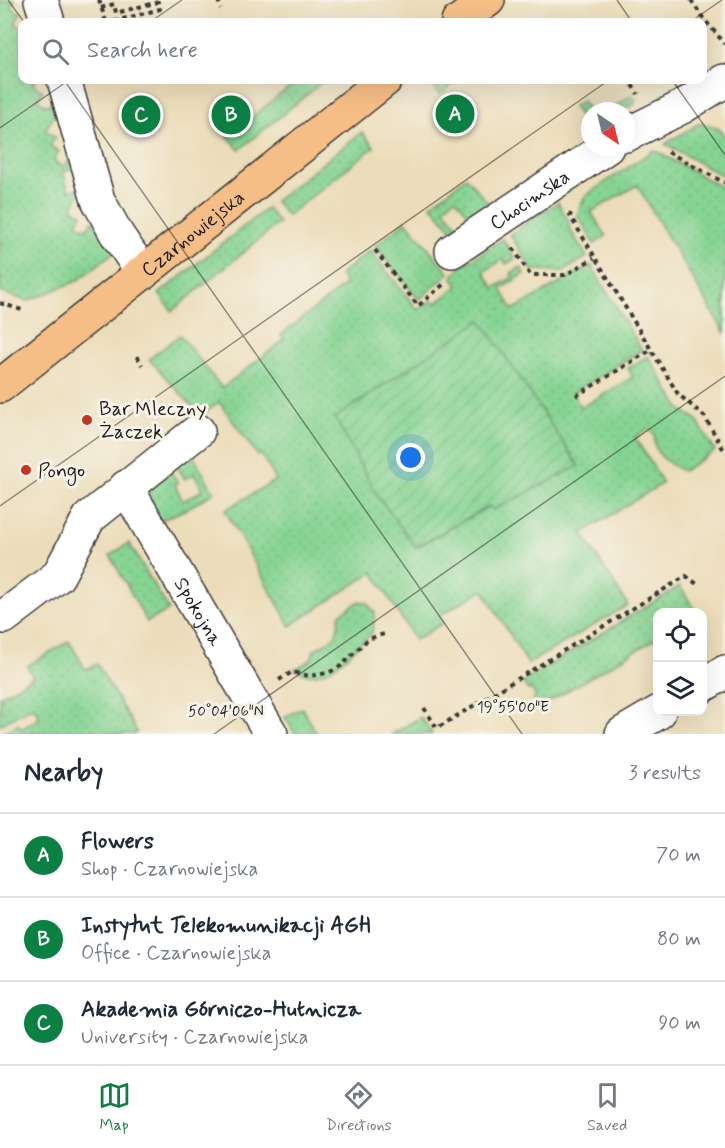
<!DOCTYPE html>
<meta charset="utf-8">
<style>
:root{--surface:#fff;--page:#f6f6f7;--text:#1f2937;--muted:#747a83;--line:#e0e1e3;--accent:#0b8043}
body{margin:0;font-family:Mynerve,sans-serif;background:var(--page);color:var(--text)}
.controls{position:absolute;right:18px;bottom:18px;display:grid;overflow:hidden;border-radius:12px;box-shadow:0 6px 24px #0002}
.controls button{width:54px;height:54px;display:grid;place-items:center;padding:0;border:0;border-bottom:2px solid var(--line);background:var(--surface);color:var(--text);font:30px sans-serif}
.compass{position:absolute;left:581px;top:102px;width:54px;height:54px;border-radius:50%;background:var(--surface);box-shadow:0 6px 24px #0002;rotate:145deg}
.you{position:absolute;left:411px;top:458px;width:21px;height:21px;margin:-15px;border:4px solid #fff;border-radius:50%;background:#1a73e8;box-shadow:0 0 0 9px #1a73e833}
.badge{display:grid;place-items:center;width:39px;height:39px;border-radius:50%;background:var(--accent);color:#fff;font-size:20px;font-weight:700}
.pin{position:absolute;translate:-50% -50%;border:3px solid #fff;box-shadow:0 2px 6px #0006}
.list{margin:0;padding:0;list-style:none}
h2{display:flex;justify-content:space-between;align-items:center;height:78px;margin:0;padding:0 24px;font-size:26px}
h2 small{font-size:20px;font-weight:400;color:var(--muted)}
.list li{display:grid;grid-template-columns:39px 1fr auto;gap:18px;align-items:center;box-sizing:border-box;height:84px;padding:0 24px;border-top:2px solid var(--line)}
.list b{display:block;font-size:22px;white-space:nowrap}
.list p{margin:0;font-size:20px;white-space:nowrap;color:var(--muted)}
.list em{font-size:20px;font-style:normal;color:var(--muted)}
.icon{flex:none;width:33px;height:33px;fill:none;stroke:currentColor;stroke-width:2;stroke-linecap:round;stroke-linejoin:round}
.map{position:relative;flex:none;width:725px;height:734px;overflow:hidden}
.search{position:absolute;background:var(--surface);box-shadow:0 6px 24px #0002;left:18px;right:18px;top:18px;height:66px;display:flex;align-items:center;gap:15px;box-sizing:border-box;padding:0 21px;border-radius:12px;color:var(--muted);font-size:22px}
.sheet{height:330px;background:var(--surface)}
nav{display:flex;justify-content:space-around;align-items:center;box-sizing:border-box;height:84px;border-top:2px solid var(--line);background:var(--surface);font-size:16px;color:var(--muted)}
nav a{display:grid;justify-items:center;gap:3px}
nav .on{color:var(--accent)}
.map>svg:first-child{display:block}
.grass{fill:url(#grass-dots);stroke:#517858;stroke-width:1.5;fill-rule:evenodd}
.garden{fill:url(#garden-furrows);stroke:#517858;stroke-width:1.5}
.lines{fill:none;stroke-linecap:round;stroke-linejoin:round}
.minor-casing{stroke:#3b3934;stroke-width:36}
.major-casing{stroke:#3b3934;stroke-width:36}
.path{stroke:#3b3934;stroke-width:4;stroke-dasharray:4.5 4.5;stroke-linecap:butt}
.minor{stroke:#fff;stroke-width:33}
.major{stroke:#f6be87;stroke-width:33}
.ticks{fill:none;stroke:#1c1c1c;stroke-width:1.5;stroke-opacity:0.45}
.poi-dot{fill:#c8321e;stroke:#f7f3e8;stroke-width:2}
.labels{text-anchor:middle;stroke-width:6;stroke-linejoin:round;paint-order:stroke}
.street-label{font-size:20px;fill:#1c1c1c;stroke:#f7f3e8}
.poi-label{font-size:20px;fill:#1c1c1c;stroke:#f7f3e8;text-anchor:start}
.ticks-label{font-size:15px;text-anchor:middle;fill:#1c1c1c;stroke:#f7f3e8;stroke-width:6;stroke-linejoin:round;paint-order:stroke}
</style>
<div class="map">
<svg width="725" height="734" viewBox="0 0 725 734">
<defs>
<pattern id="grass-dots" width="8" height="8" patternUnits="userSpaceOnUse" patternTransform="scale(1.5)"><rect width="8" height="8" fill="#86d493"/><path d="M2 2h.1M6 6h.1" fill="none" stroke="#73b57e" stroke-width="1.8" stroke-linecap="round"/></pattern>
<pattern id="garden-furrows" width="10" height="10" patternUnits="userSpaceOnUse" patternTransform="scale(1.5)"><rect width="10" height="10" fill="#86d493"/><path d="M-1 1l2-2M0 10L10 0M9 11l2-2" fill="none" stroke="#73b57e"/></pattern>
</defs>
<rect width="100%" height="100%" fill="#f7f3e8"/>
<filter id="ink" filterUnits="userSpaceOnUse"><feTurbulence type="fractalNoise" baseFrequency=".0167" numOctaves="2"/><feDisplacementMap in="SourceGraphic" scale="12" xChannelSelector="R" yChannelSelector="G"/><feConvolveMatrix kernelMatrix="1 2 1 2 8 2 1 2 1" color-interpolation-filters="sRGB"/></filter>
<filter id="wash" filterUnits="userSpaceOnUse"><feTurbulence type="fractalNoise" baseFrequency=".008" numOctaves="4" result="noise"/><feDisplacementMap in="SourceGraphic" scale="24" xChannelSelector="R" yChannelSelector="G"/><feGaussianBlur stdDeviation="1.35" result="paint"/><feColorMatrix in="noise" values="0 0 0 0 0 0 0 0 0 0 0 0 0 0 0 0 0 1.4 0 .05"/><feComposite in="paint" operator="in"/></filter>
<g filter="url(#wash)">
<rect width="100%" height="100%" fill="#ecddba"/>
<g class="grass">
<path d="M0 0H15L11 7 21 13 15 23 22 27V33L20 38 22 40V80H36L33 85 43 91 37 100 48 106 50 102 59 109 45 130 55 137 50 146 59 151 54 161 64 167 70 158 73 168 63 172 69 191 80 188 81 192 72 208 82 214 77 224 87 229 93 220 114 252 77 281 27 301 0 292Z"/>
<path d="M298 80H325L239 150 228 136Z"/>
<path d="M429 80H459L440 94Z"/>
<path d="M632 95 636 102 630 107 628 105 620 111H607Z"/>
<path d="M582 101 590 112V132L573 106Z"/>
<path d="M698 124C709 124 720 126 725 138V177L665 144Z"/>
<path d="M362 132 374 147 287 216 275 201Z"/>
<path d="M654 150 725 189V333L637 185 591 212 606 236 594 244 577 215 585 196Z"/>
<path d="M466 177 489 204 471 217 455 198 444 208 458 226 452 230 431 205Z"/>
<path d="M558 202 570 224 568 226 587 257 564 271 532 270 510 234Z"/>
<path d="M267 208 279 223 172 311 159 294Z"/>
<path d="M406 221 449 273 419 300 375 246Z"/>
<path d="M503 239 515 259 506 264 503 259 484 272 494 288 513 277 511 273 521 267 524 274 501 289 513 310 591 265 642 350 573 393 581 408 633 377 628 368 648 356 680 409 696 419 715 451 683 471C670 464 651 454 655 436L650 429 635 437 663 483 582 533 628 605 528 664 483 590 439 616 443 623 415 640 373 572 290 626 225 510 276 480 261 454 258 456 219 402 201 416 149 359 180 335 222 388 284 340 281 335 346 284 340 275 370 250 418 310 432 300 435 304 458 286 452 277 463 265ZM410 367 490 506 417 547 335 418Z"/>
<path d="M190 450 214 493 186 509 158 522 145 485 168 467 178 483 175 485 183 501 203 490 194 474 185 479 174 462Z"/>
<path d="M129 543 169 610 147 622 110 555Z"/>
<path d="M680 586 696 612H658L657 638 538 708 533 699 536 697 531 689 528 690 523 683 529 679 528 678Z"/>
<path d="M360 601 367 603 375 613C374 619 374 626 372 632 371 636 364 640 360 644 343 661 320 685 295 669L311 660 314 650 334 638 337 632 340 614Z"/>
<path d="M69 641 86 670 97 664 137 732 135 734H1L18 724 21 729 40 718 33 706 0 725V696L33 677 27 666Z"/>
<path d="M302 708 317 734H295L285 717Z"/>
<path d="M421 717 432 734H392Z"/>
</g>
<path class="garden" d="M481 320 579 466 493 510 489 506 416 547 378 497 335 418Z"/>
</g>
<g filter="url(#ink)">
<g class="lines">
<g class="minor-casing">
<g id="minor">
<path d="M41 0 48 22"/>
<path d="M64 80 98 200 116 233 143 273"/>
<path d="M626 135 682 107 724 81 725 83"/>
<path id="s1" d="M452 251 607 147"/>
<path id="s2" d="M126 487 271 734"/>
<path d="M4 617 58 576 89 518 198 431"/>
<path d="M702 686 725 672"/>
<path d="M622 734 659 712"/>
</g>
</g>
<g class="major-casing">
<g id="major">
<path d="M458 22 488 0"/>
<path id="s3" d="M0 386 385 80"/>
</g>
</g>
<g class="path">
<path d="M99 0 106 22"/>
<path d="M218 0 221 9"/>
<path d="M691 0 703 18 725 44"/>
<path d="M101 8 114 4 116 13 158 2 160 9 112 22"/>
<path d="M632 85 638 94"/>
<path d="M668 152 725 183"/>
<path d="M571 213 570 216 678 394 704 416 725 452"/>
<path d="M513 248 530 275H565L594 258"/>
<path d="M375 250 418 306 444 284"/>
<path d="M0 303 25 311"/>
<path d="M137 356 142 365"/>
<path d="M576 396 651 350"/>
<path d="M279 680 292 672 309 676 328 673 341 666 368 639 384 634"/>
<path d="M424 708 437 728 686 576 700 586"/>
</g>
<use href="#minor" class="minor"/>
<use href="#major" class="major"/>
</g>
</g>
<path class="ticks" d="M8 0 24 22M617 0 632 22M150 22 182 0M690 22 722 0M64 80 522 734M672 80 725 155M0 128 69 80M0 506 609 80M214 734 725 376"/>
<g class="poi-dot">
<circle cx="87" cy="420" r="6"/>
<circle cx="26" cy="470" r="6"/>
</g>
<g class="labels">
<g class="street-label">
<text dy="7" stroke="none"><textPath href="#s1" startOffset="93">Chocimska</textPath></text>
<text dy="7" stroke="none"><textPath href="#s3" startOffset="246">Czarnowiejska</textPath></text>
<text dy="7" stroke="none"><textPath href="#s2" startOffset="144">Spokojna</textPath></text>
</g>
<g class="poi-label">
<text x="99" y="415">Bar Mleczny<tspan x="99" dy="23">Żaczek</tspan></text>
<text x="38" y="477">Pongo</text>
</g>
</g>
<g class="ticks-label">
<text x="513" y="712">19°55'00"E</text>
<text x="226" y="716">50°04'06"N</text>
</g>
</svg>
<div class="controls">
<button><svg class="icon" aria-label="locate" viewBox="0 0 24 24"><circle cx="12" cy="12" r="6"/><path d="M12 2v4M12 18v4M2 12h4M18 12h4"/></svg></button>
<button><svg class="icon" aria-label="layers" viewBox="0 0 24 24"><path d="M12 4l9 5-9 5-9-5zM3 14l9 5 9-5"/></svg></button>
</div>
<svg class="compass" viewBox="-18 -18 36 36"><path d="M0-13l5 13h-10z" fill="#e53935"/><path d="M0 13l5-13h-10z" fill="#747a83"/></svg>
<div class="you"></div>
<div class="pin badge" style="left:455px;top:114px">A</div>
<div class="pin badge" style="left:231px;top:115px">B</div>
<div class="pin badge" style="left:141px;top:115px">C</div>
<div class="search"><svg class="icon" aria-label="search" viewBox="0 0 24 24"><circle cx="10" cy="10" r="6"/><path d="M15 15l6 6"/></svg>Search here</div>
</div>
<section class="sheet">
<h2>Nearby<small>3 results</small></h2>
<ul class="list">
<li><span class="badge">A</span><div><b>Flowers</b><p>Shop · Czarnowiejska</p></div><em>70 m</em></li>
<li><span class="badge">B</span><div><b>Instytut Telekomunikacji AGH</b><p>Office · Czarnowiejska</p></div><em>80 m</em></li>
<li><span class="badge">C</span><div><b>Akademia Górniczo-Hutnicza</b><p>University · Czarnowiejska</p></div><em>90 m</em></li>
</ul>
</section>
<nav>
<a class="on"><svg class="icon" aria-label="map" viewBox="0 0 24 24"><path d="M3 6l6-2 6 2 6-2v14l-6 2-6-2-6 2zM9 4v14M15 6v14"/></svg>Map</a>
<a><svg class="icon" aria-label="directions" viewBox="0 0 24 24"><path d="M12 3l9 9-9 9-9-9zM9 14v-3h6M13 9l2 2-2 2"/></svg>Directions</a>
<a><svg class="icon" aria-label="saved" viewBox="0 0 24 24"><path d="M7 4h10v16l-5-4-5 4z"/></svg>Saved</a>
</nav>
